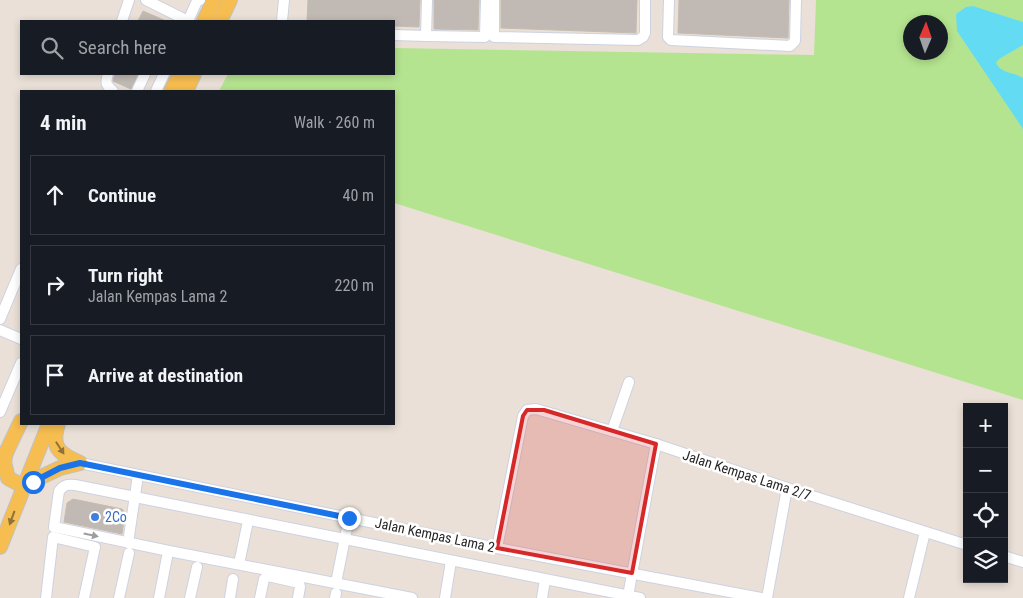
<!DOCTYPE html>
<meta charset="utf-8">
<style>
:root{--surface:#171b24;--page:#20242c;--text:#f1f3f6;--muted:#9ea1a6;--line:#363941}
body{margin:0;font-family:"Roboto Condensed",sans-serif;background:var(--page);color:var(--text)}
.controls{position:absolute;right:15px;bottom:15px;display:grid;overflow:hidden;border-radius:0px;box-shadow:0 2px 8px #0003}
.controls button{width:45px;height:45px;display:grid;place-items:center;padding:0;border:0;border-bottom:1px solid var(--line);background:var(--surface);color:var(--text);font:25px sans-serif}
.compass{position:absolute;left:903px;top:15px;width:45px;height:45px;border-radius:50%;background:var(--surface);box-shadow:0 2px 8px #0003;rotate:2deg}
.stop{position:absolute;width:15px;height:15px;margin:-11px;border:4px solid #1a73e8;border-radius:50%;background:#fff}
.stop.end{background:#1a73e8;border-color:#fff;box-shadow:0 1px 5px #0008}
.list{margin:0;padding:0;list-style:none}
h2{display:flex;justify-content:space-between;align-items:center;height:65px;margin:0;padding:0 20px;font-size:21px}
h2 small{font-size:16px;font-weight:400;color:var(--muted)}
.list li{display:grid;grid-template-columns:32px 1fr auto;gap:15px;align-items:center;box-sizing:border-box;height:80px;margin:0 10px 10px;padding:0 10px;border:1px solid var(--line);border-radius:0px}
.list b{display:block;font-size:19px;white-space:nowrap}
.list p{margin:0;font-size:16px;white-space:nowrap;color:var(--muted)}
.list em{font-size:16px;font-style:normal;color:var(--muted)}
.icon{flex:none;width:28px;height:28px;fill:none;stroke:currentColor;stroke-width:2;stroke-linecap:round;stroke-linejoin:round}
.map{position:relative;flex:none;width:1023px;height:598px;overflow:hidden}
.search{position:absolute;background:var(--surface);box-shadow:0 2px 8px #0003;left:20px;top:20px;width:375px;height:55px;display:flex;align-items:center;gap:12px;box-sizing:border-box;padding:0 18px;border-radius:0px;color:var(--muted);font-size:19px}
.panel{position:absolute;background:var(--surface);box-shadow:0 2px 8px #0003;left:20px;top:90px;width:375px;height:335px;border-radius:0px}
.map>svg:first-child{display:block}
.green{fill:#b5e490;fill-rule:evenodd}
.water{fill:#63dcf3}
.building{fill:#c1bab4;stroke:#c5bcb1}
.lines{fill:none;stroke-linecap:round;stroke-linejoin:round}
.minor-casing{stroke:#ccd2e1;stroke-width:12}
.major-casing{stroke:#c2c2c2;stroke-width:16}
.minor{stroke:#fff;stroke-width:10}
.major{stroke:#f6bd50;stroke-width:14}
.oneway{fill:#8e723b}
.oneway2{fill:#9d9d9d}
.route{stroke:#1a73e8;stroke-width:6}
.marked{fill:#d62828;fill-opacity:0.2;stroke:#d62828;stroke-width:4;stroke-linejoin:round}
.shop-dot{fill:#3f7fe0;stroke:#fff;stroke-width:2}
.labels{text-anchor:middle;stroke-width:5;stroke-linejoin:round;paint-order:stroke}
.street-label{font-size:14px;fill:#262626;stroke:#fff}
.shop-label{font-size:14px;fill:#366cbe;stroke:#fff;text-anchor:start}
</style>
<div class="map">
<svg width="1023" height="598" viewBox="0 0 1023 598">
<rect width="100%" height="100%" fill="#eae0d7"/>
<path class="green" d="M816 0H1023V400L394 203V91H219L228 74H394V48L814 55ZM910 22H940V52H910Z"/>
<path class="water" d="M973 6 1023 22V45L999 59 996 63C1001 74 1015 72 1023 78V129L957 31 956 14 966 7Z"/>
<g class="building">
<path d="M308 0H420L419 27 394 26V21H307Z"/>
<path d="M434 0H479L478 30 434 29Z"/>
<path d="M501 0H637L636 33 501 28Z"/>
<path d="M679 0H789L788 38 678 33Z"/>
<path d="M143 11 166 21H138Z"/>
<path d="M115 74H138L131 89 113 81Z"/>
<path d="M73 499 122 509 125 513 122 534 64 522 67 503Z"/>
</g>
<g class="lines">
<g class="minor-casing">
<g id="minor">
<path d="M146 0 188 21"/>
<path d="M494 0V37L638 40 643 37 645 33V0"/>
<path d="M669 0 668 37 671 40 790 46 795 41 796 0"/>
<path d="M122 21 129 0"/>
<path d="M188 21 197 1 200 0"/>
<path d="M282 21 284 0"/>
<path d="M394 35 426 36 427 0"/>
<path d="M426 36 485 37 486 0"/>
<path d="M108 74C105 83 106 85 113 91"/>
<path d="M137 91 145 74"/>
<path d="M156 91 164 74"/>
<path d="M0 319 21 269"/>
<path d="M0 330 21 339"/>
<path d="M0 412 21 363"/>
<path d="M612 431 629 382"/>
<path d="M80 463 497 548 761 598"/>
<path d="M128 543 138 475"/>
<path d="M497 548 523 416 527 410 536 409 656 444 787 488 967 545"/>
<path d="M1004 556 1023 562"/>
<path d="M239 564 248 521"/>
<path d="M336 583 349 518"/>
<path d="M628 596 656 444"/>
<path d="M46 598 53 537 95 547 84 598"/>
<path d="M119 598 129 553"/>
<path d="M159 598 167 557"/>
<path d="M190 598 197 567"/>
<path d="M230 598 233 579"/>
<path d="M260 598 264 579 268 576 299 583 300 587 298 598"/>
<path d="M335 598 336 593"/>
<path d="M412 598 169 551 54 527 59 491C64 485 67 484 75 485L640 598"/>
<path d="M445 598 451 561"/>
<path d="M542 598 545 580"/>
<path d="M767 598 787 488"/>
<path d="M909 598 925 532"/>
</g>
</g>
<g class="major-casing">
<g id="major">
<path d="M204 21 214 0"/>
<path d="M220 21 230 0"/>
<path d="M171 91 180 74"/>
<path d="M186 91 194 74"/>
<path d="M58 424C50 448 60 454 80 463"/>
<path d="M6 452 4 462 8 478 19 484 24 485 60 468 80 463"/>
<path d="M3 459 21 421"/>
<path d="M0 547 49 424"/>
</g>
</g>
<use href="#minor" class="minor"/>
<use href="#major" class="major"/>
</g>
<defs><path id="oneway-solid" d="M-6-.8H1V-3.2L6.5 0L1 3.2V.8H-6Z" transform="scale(1.25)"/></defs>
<g class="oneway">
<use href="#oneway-solid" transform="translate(60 448) rotate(57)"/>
<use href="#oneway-solid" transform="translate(12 518) rotate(110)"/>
</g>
<use class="oneway2" href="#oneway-solid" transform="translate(91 535) rotate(12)"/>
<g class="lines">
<path class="route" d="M33 482 60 468 80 463 349 518"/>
</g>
<path class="marked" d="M527 410H544L656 444 632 573 497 548 523 416Z"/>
<circle class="shop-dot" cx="95" cy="517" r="5"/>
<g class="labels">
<g class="street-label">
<text transform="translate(747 475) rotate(18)" y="5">Jalan Kempas Lama 2/7</text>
<text transform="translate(435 535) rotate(12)" y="5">Jalan Kempas Lama 2</text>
</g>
<g class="shop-label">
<text x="105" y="522">2Co</text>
</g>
</g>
</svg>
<div class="controls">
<button>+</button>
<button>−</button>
<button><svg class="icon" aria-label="locate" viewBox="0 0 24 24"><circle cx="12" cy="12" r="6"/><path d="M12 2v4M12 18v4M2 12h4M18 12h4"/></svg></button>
<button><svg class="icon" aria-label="layers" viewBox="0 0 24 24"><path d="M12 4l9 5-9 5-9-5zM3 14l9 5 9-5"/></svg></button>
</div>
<svg class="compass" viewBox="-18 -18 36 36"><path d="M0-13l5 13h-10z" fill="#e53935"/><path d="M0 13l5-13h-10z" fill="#9ea1a6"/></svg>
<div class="stop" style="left:33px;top:482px"></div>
<div class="stop end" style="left:349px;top:518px"></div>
<div class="search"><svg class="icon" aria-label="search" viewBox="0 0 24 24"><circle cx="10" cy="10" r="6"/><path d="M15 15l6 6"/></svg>Search here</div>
<section class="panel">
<h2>4 min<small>Walk · 260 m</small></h2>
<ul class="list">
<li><svg class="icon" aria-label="ahead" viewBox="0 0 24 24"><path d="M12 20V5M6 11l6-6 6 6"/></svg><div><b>Continue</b></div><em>40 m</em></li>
<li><svg class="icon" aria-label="right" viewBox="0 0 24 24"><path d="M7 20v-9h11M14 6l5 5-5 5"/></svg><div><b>Turn right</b><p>Jalan Kempas Lama 2</p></div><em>220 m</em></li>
<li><svg class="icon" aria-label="arrive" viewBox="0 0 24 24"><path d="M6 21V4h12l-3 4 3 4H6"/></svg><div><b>Arrive at destination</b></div></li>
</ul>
</section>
</div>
